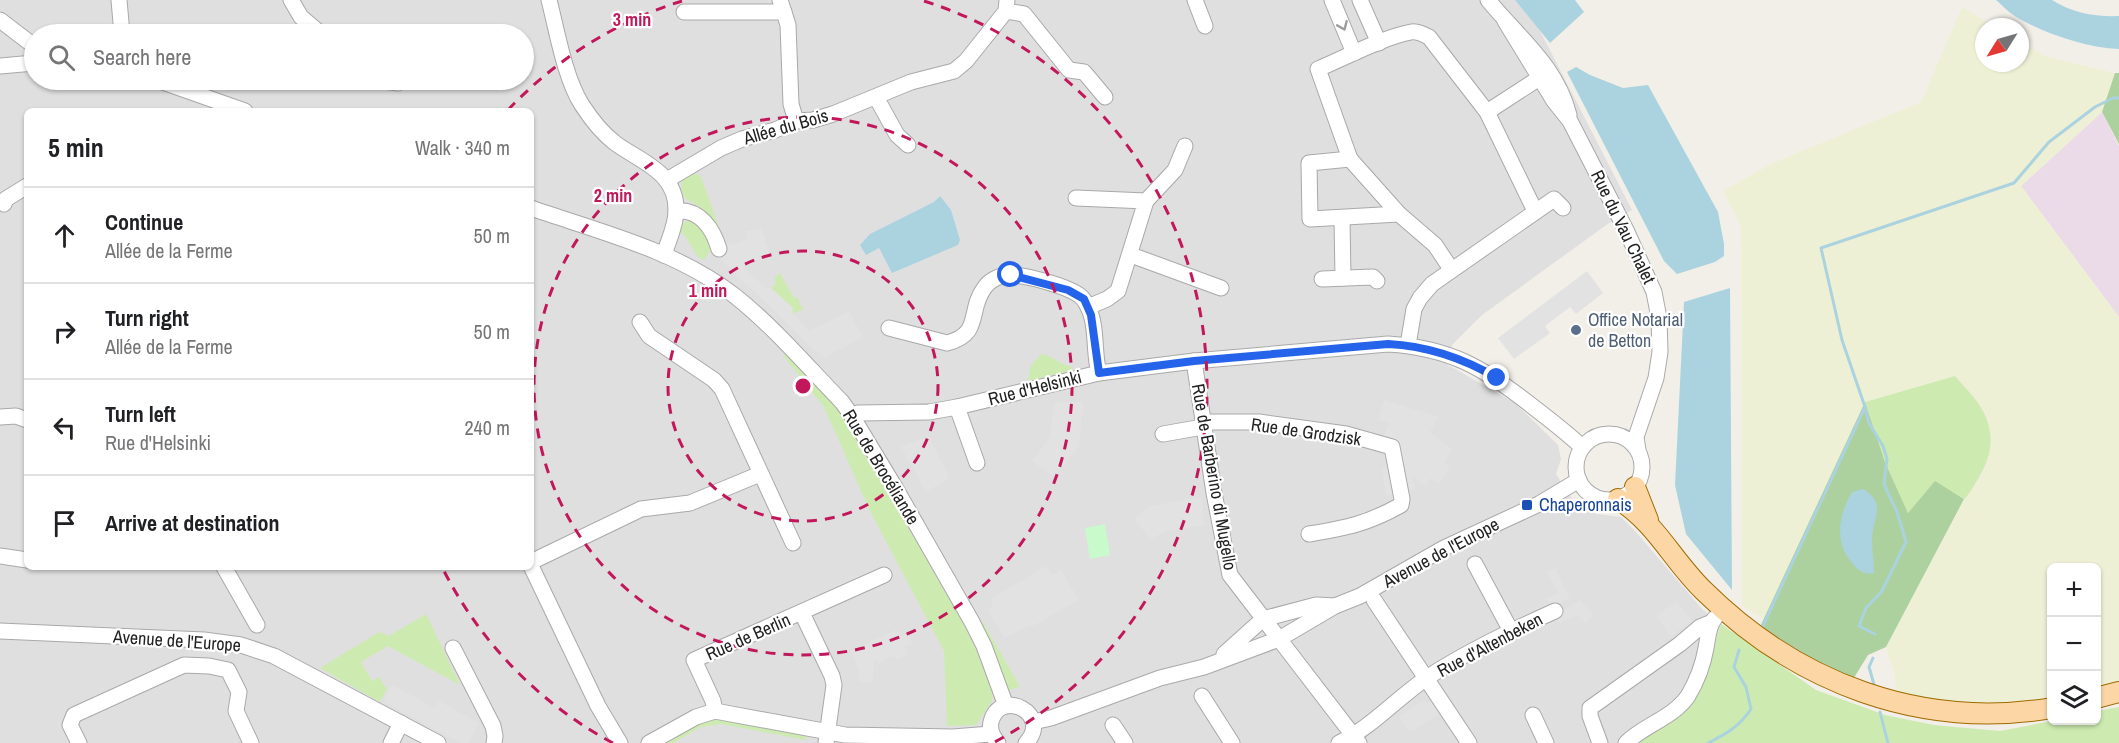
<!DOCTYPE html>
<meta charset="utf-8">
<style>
:root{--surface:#fff;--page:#f6f6f6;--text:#202124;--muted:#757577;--line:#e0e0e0}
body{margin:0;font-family:"Archivo Narrow",sans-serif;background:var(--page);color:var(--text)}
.controls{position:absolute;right:18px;bottom:18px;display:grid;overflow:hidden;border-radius:9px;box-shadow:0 2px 4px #0004}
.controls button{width:54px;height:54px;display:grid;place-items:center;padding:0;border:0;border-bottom:2px solid var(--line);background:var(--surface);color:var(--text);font:30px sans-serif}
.compass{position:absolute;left:1975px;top:18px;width:54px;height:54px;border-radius:50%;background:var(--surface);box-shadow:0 2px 4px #0004;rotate:233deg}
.stop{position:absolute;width:18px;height:18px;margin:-14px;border:4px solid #2563eb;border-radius:50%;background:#fff}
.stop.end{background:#2563eb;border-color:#fff;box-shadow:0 2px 6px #0008}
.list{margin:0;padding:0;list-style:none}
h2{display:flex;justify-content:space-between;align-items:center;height:78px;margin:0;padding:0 24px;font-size:26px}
h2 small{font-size:20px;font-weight:400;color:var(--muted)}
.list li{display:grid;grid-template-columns:39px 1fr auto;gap:18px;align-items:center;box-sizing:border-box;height:96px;padding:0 24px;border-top:2px solid var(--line)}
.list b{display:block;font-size:22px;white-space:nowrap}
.list p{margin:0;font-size:20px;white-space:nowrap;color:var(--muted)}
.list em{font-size:20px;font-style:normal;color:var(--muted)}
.icon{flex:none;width:33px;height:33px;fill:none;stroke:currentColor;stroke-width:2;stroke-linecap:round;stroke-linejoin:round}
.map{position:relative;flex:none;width:2119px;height:743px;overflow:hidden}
.search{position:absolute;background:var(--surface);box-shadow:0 2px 4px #0004;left:24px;top:24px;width:510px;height:66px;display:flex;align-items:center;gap:15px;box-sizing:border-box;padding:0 21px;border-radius:33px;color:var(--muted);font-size:22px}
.panel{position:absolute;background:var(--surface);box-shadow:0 2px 4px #0004;left:24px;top:108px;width:510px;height:462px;border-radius:9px}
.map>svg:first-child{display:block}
.residential{fill:#e0dfdf;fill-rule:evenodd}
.industrial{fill:#ebdbe8}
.farmland{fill:#eef0d5}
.grass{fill:#cdebb0}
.forest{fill:#add19e}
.park{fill:#c8facc}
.parking{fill:#e2e2e2}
.water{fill:#aad3df}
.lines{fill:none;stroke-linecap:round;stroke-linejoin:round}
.stream{stroke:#aad3df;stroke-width:3}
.minor-casing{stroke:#a9a9a9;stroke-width:17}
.major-casing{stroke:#a06b00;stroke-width:22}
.minor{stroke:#fff;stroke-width:15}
.major{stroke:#fcd6a4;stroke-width:20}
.oneway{stroke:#9c9c9c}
.route{stroke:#2563eb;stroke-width:8}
.ring{fill:none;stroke:#c2185b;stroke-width:3;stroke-dasharray:10 8}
.service-dot{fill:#5c6f8a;stroke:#fff;stroke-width:2}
.transit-dot{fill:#1a4fb4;stroke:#fff;stroke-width:2}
.labels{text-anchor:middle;stroke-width:4.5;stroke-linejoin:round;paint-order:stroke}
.street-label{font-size:18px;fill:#222;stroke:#fff}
.service-label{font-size:18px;fill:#4e5e75;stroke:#fff;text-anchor:start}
.transit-label{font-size:18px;fill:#164399;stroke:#fff;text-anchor:start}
.centre{fill:#c2185b;stroke:#fff;stroke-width:3}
.ring-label{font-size:18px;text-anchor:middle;font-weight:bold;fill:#c2185b;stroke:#fff;stroke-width:4.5;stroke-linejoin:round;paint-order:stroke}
</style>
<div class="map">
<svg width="2119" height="743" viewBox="0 0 2119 743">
<rect width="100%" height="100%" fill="#f2efe9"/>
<path class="residential" d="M0 0H1515L1538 27 1632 210 1609 223 1482 315 1453 344 1443 362 1515 403 1558 445 1561 459 1556 474 1576 505 1597 514 1621 517 1635 531 1703 610 1721 624 1705 672 1630 743H0ZM34 34H524V80H34ZM27 111H531V567H27Z"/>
<path class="industrial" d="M2102 112 2119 146V317L2021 186Z"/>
<path class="farmland" d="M1962 7 1996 27H1984V63H2020V41L2044 56 2115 73 2102 112 2021 186 2119 317V685L2097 690 2096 568H2052L2051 701 2006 706 1936 704 1896 696 1895 675 1886 647 1964 499 1982 475 1990 429 1983 411 1955 376 1865 402 1764 619 1742 606 1741 226 1723 191 1771 164 1921 102Z"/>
<g class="grass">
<path d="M691 171 701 177 721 233 720 235C715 225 710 214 700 207 693 202 686 201 681 193L682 181Z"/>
<path d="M690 220H695L713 246 704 260 698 257 684 234 677 232 680 225Z"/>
<path d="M780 273 794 298 797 297 803 309 793 314 792 307 771 288 775 285V277Z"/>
<path d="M786 353 817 384 847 420 858 436 965 625 984 666 993 696 992 701 976 725 947 726 944 651 870 511 824 407 783 355Z"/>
<path d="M1042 354C1054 356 1061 366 1073 367V370L1028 381 1031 365Z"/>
<path d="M1955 376C1964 387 1978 400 1984 413 2000 446 1984 472 1965 499L1935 482 1908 513 1885 462 1865 402Z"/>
<path d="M426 614 460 685 388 646 361 662 372 681 379 677 387 689 380 702 320 668 379 632 389 636Z"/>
<path d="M983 622 1019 685V687L1007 691 981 625Z"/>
<path d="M1721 624 1816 690 1885 715 1934 725 2000 731 2052 721 2096 720 2097 711 2119 707V743H1630L1705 672Z"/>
<path d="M715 717 807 734 806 740 721 724 701 727 673 743H659L697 721Z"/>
</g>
<g class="forest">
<path d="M2115 73H2119V144L2102 112Z"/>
<path d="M1865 402 1885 462 1908 513 1935 481 1964 499 1886 647 1868 655 1852 681 1759 629Z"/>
</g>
<path class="park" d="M1105 524 1110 555 1090 559 1085 528Z"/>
<g class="parking">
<path d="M762 228 769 254 743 267 766 288H771L793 308 792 313 809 331 849 312 863 337 824 358 818 351H814L775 311 725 264 717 254 723 245H731L748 239 745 231Z"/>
<path d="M1587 271 1603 293 1576 314 1570 307 1545 326 1550 333 1514 359 1498 338Z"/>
<path d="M1384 400 1439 417 1430 432 1453 450 1444 462 1450 468 1438 484 1431 478 1425 486 1413 477 1415 490 1386 495 1382 469 1395 467 1381 444 1389 423 1378 420Z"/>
<path d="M1064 402H1083L1079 446 1054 477 1032 461 1050 437 1054 403Z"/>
<path d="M928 436 950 478 926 492 901 447Z"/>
<path d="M1201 497 1204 525 1163 532 1151 540 1134 519 1149 506Z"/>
<path d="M1046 566 1052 575 1061 570 1079 600 1035 625 1028 626 1005 638 987 610 993 606 990 599Z"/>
<path d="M1555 569 1570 598 1551 606 1546 599 1558 593 1547 572Z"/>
<path d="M1580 600 1593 615 1585 623 1578 615 1560 623 1556 615Z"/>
<path d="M1676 601 1693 621 1671 636 1656 616Z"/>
<path d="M896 630 900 637 908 633 912 643 904 647 908 654 896 660 894 656 879 663 877 659 874 661 873 683 858 682 859 670 851 651Z"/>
<path d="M392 685 435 708 439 701 479 723 468 743H461L383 702Z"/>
<path d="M1433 698 1442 713 1410 732 1399 717 1424 700 1427 703Z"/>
</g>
<g class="water">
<path d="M1515 0H1575L1584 12 1550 43Z"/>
<path d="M1996 0H2052C2072 13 2096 17 2119 16V49C2087 48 2046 34 2018 18 2010 14 2003 6 1996 0Z"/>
<path d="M1576 67 1590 75 1623 88 1648 85 1718 212 1724 244V256L1715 262 1677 274 1664 261 1567 72Z"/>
<path d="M940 196 951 210 960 240 958 245 892 273 879 248 866 255 860 245 870 234 934 202Z"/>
<path d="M1730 288 1732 590 1686 534 1675 485 1684 302Z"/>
<path d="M1863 489C1888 504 1872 518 1872 540 1872 551 1874 562 1874 573 1865 575 1858 571 1853 564 1834 543 1838 516 1852 492Z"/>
</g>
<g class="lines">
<g class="stream">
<path d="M1865 407 1869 423 1883 446 1887 459 1884 484 1897 512 1906 542 1882 591 1866 608 1859 626 1875 634"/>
<path d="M1762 628 1865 407 1842 340 1821 248 2014 183 2049 142 2095 107 2113 98H2119"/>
<path d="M1873 658 1869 667 1875 688"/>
<path d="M1880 712 1888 743"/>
<path d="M1708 743C1726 734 1740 726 1751 709L1746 687 1734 667 1739 650"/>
</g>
<g class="minor-casing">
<g id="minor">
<path d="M119 0 122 34"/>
<path d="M291 0 301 17 321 34"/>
<path d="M549 0C557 31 565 79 582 105 591 119 602 133 615 143 641 162 677 172 676 211 676 226 668 241 664 255"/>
<path d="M780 0 788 25 791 104 796 121"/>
<path d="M1195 0 1205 26"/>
<path d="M1332 0 1354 53"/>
<path d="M1360 0 1379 43"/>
<path d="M1488 0C1519 38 1556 65 1569 115"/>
<path d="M1006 11 1024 14 1069 70 1084 72 1105 97"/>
<path d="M684 12H784"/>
<path d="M0 20 34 46"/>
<path d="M1505 21 1554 101 1570 121 1627 232 1654 292 1659 318 1660 352 1656 378 1636 437 1638 450"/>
<path d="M0 66 34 63"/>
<path d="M157 80 245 111"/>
<path d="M377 80 398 83"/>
<path d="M876 97 897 135 908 145"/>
<path d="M1487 112 1547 73"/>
<path d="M1350 159 1309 163 1310 219 1399 214"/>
<path d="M667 180 721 148 742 139 775 130 796 121 813 120 833 114 911 82 954 71 966 61 1006 11 1007 0"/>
<path d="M1076 198 1146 201 1118 291 1107 299 1088 307"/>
<path d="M1146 201 1175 170 1185 146"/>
<path d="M4 204 6 199 27 186"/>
<path d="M531 208C600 232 676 250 735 296 774 327 807 366 842 402L852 416 896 489 972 622 984 646 1006 706"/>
<path d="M676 211C700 209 713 229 719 249"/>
<path d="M1342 218 1343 278"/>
<path d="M1131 255 1221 288"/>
<path d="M1451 269 1435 245 1399 214 1350 159 1318 69C1344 58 1384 37 1411 32 1417 31 1423 34 1429 37L1487 112 1535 211"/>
<path d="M1322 279 1373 277 1377 281"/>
<path d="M640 322 649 336 714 380 722 389 793 543"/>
<path d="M889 328 947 343C983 334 967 310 985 287 990 280 1000 275 1009 275 1024 274 1066 286 1079 295 1083 298 1085 301 1087 305 1098 325 1093 352 1099 373"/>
<path d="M1408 345 1414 309 1420 298 1432 284 1554 199 1563 208"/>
<path d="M1194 361 1214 493 1230 575 1359 743"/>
<path d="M957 407 977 463"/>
<path d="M852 416 858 413 929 412 957 407 1099 373 1194 361 1388 344C1451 348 1484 368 1532 406 1549 419 1566 432 1582 447"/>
<path d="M0 417 16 416 27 420"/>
<path d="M1163 434 1197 428 1209 422H1259L1346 434 1392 447 1402 499 1401 505C1367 524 1346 528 1309 534"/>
<circle cx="1609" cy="467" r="33"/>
<path d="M0 556 27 560"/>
<path d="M531 562 641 509 690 503 760 474"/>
<path d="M1475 564 1511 631"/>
<path d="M531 566 598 706 620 743"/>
<path d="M224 567 257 625"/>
<path d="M1374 600 1469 743"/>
<path d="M802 613 832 676 834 685 826 743"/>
<path d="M0 631 204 640 241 645 274 656 438 743"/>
<path d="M453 648 493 726 495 736 494 743"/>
<path d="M1224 654 1263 619 1316 605 1335 606"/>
<path d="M1202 696 1232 743"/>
<path d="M715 711 713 701 694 660 884 575"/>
<path d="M1533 715 1546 743"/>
<path d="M1033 722 1051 718 1160 678 1204 667 1279 639 1335 606 1360 596 1444 548 1539 504 1579 480"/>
<path d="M1113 725 1125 743"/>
<path d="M79 743 70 725 74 715 184 665 209 666 228 670 239 692 236 711 251 743"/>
<path d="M391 743 401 723"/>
<path d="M649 743 696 717 715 711 845 735 953 737 991 734"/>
<path d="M998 743C993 737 989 730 991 722 1000 687 1053 714 1026 743"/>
<path d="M1339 743C1372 727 1397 698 1428 677 1468 651 1511 631 1555 611"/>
<path d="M1600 743 1590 716V708L1680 644 1700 627 1710 623"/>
<path d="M1626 743C1644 725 1673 718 1688 696 1697 681 1703 665 1706 648 1708 638 1708 626 1715 618"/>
</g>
</g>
<g class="major-casing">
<g id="major">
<path d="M1635 487 1648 520"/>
<path d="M1618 499C1657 524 1672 560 1704 591 1797 683 1921 730 2052 708"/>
<path d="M2096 698 2119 692"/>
</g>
</g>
<use href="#minor" class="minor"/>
<use href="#major" class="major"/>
</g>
<defs><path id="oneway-chevron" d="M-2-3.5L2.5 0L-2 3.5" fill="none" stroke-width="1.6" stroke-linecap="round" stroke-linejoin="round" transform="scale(1.5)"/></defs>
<use class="oneway" href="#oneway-chevron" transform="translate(1343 26) rotate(67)"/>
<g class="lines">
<path class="route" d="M1011 275 1068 290 1084 299 1091 315 1099 373 1194 361 1388 344C1428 346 1463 358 1497 378"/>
</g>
<g class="ring">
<circle cx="803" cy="386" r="135"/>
<circle cx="803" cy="386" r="269"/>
<path d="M613 743A404 404 0 0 1 443 569M508 110A404 404 0 0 1 682 1M924 1A404 404 0 0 1 993 743"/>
</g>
<circle class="service-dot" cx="1576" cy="330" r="6"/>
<rect class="transit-dot" x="1521" y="499" width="12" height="12" rx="3"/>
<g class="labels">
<g class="street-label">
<text transform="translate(786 127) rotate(-16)" y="6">Allée du Bois</text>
<text transform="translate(1623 227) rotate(64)" y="6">Rue du Vau Chalet</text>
<text transform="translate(1035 388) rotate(-14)" y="6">Rue d'Helsinki</text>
<text transform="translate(1306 432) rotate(8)" y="6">Rue de Grodzisk</text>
<text transform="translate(881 467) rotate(59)" y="6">Rue de Brocéliande</text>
<text transform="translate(1214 477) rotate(80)" y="6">Rue de Barberino di Mugello</text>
<text transform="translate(1441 553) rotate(-28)" y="6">Avenue de l'Europe</text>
<text transform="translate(748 637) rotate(-24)" y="6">Rue de Berlin</text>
<text transform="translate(177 641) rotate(4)" y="6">Avenue de l'Europe</text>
<text transform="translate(1490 645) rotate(-28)" y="6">Rue d'Altenbeken</text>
</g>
<g class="service-label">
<text x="1588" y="326">Office Notarial<tspan x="1588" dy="21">de Betton</tspan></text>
</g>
<g class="transit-label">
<text x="1539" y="511">Chaperonnais</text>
</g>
</g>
<circle cx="803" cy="386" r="9" class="centre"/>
<g class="ring-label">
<text x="632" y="26">3 min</text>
<text x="613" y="202">2 min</text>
<text x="708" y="297">1 min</text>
</g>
</svg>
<div class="controls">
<button>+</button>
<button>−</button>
<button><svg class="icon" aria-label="layers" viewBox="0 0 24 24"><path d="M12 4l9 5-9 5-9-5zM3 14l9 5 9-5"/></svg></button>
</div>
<svg class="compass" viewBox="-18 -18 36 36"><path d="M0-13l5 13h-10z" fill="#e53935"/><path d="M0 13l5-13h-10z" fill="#757577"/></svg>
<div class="stop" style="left:1011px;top:275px"></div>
<div class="stop end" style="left:1497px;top:378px"></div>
<div class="search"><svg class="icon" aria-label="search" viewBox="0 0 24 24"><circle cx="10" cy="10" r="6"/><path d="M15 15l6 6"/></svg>Search here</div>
<section class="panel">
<h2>5 min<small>Walk · 340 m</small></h2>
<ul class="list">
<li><svg class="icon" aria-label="ahead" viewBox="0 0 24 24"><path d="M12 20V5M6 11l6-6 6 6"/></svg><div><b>Continue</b><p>Allée de la Ferme</p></div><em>50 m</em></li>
<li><svg class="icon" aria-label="right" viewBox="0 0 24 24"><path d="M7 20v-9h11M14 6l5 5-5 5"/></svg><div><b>Turn right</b><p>Allée de la Ferme</p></div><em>50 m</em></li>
<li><svg class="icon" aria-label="left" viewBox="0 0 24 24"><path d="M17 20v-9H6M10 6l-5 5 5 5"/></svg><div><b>Turn left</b><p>Rue d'Helsinki</p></div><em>240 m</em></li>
<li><svg class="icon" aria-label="arrive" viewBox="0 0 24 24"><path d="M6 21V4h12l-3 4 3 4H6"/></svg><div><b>Arrive at destination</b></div></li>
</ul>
</section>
</div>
